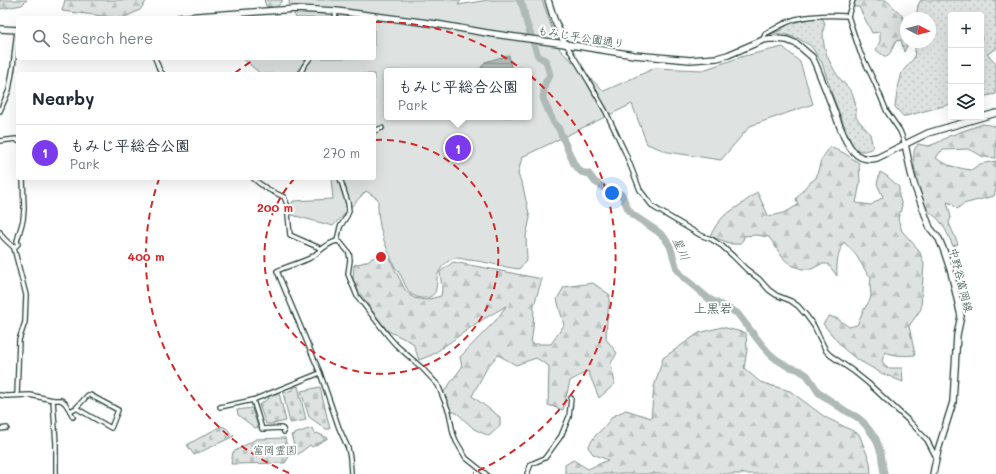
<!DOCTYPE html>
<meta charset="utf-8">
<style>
:root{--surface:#fff;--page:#f6f6f7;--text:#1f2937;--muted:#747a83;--line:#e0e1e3;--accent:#7c3aed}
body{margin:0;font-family:Mali,"Klee One",sans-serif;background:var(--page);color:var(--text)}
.controls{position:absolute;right:12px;top:12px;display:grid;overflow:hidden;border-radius:4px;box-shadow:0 4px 16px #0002}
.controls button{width:36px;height:36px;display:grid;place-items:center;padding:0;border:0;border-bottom:1px solid var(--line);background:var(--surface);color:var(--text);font:20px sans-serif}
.compass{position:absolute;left:900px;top:12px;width:36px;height:36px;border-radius:50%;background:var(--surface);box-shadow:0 4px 16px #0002;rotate:97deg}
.you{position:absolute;left:612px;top:193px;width:14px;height:14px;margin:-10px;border:3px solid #fff;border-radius:50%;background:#1a73e8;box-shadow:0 0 0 6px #1a73e833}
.badge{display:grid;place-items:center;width:26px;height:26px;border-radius:50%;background:var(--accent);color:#fff;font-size:13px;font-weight:700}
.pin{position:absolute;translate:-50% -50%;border:2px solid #fff;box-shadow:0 1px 4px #0006}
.popup{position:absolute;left:384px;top:68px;width:148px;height:52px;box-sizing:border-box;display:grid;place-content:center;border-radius:4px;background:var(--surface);filter:drop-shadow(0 1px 3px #0005);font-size:13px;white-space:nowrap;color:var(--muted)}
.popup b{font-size:15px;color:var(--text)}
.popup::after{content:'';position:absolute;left:50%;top:100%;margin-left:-8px;border:8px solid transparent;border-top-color:var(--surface)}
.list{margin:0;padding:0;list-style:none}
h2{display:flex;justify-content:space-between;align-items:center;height:52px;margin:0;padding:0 16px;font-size:17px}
h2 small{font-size:13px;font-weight:400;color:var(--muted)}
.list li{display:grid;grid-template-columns:26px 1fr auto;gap:12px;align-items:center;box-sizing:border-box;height:56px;padding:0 16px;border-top:1px solid var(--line)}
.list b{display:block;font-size:15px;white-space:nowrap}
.list p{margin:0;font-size:13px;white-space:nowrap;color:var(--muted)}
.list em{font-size:13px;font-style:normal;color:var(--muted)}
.icon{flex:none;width:22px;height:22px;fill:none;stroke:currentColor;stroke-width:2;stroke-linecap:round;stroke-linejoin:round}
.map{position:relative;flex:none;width:996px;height:474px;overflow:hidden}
.search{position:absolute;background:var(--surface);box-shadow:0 4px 16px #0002;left:16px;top:16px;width:360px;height:44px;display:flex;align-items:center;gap:10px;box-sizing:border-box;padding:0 14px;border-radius:4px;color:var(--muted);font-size:15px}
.panel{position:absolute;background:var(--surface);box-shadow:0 4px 16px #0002;left:16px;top:72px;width:360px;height:108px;border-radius:4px}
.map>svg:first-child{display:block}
.grass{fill:url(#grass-dots);stroke:#7e908b}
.forest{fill:url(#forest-firs);stroke:#7e908b}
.cemetery{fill:url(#cemetery-stones);stroke:#7e908b}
.park{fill:#dee3e2;stroke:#7e908b;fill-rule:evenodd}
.water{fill:url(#water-rules);stroke:#758883}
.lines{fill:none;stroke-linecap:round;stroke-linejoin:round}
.river{stroke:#afbab7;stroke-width:7}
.street-casing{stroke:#1f3d34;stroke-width:6}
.secondary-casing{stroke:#1f3d34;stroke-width:8}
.street{stroke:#fff;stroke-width:3.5}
.secondary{stroke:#fff;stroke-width:5.5}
.ring{fill:none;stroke:#d62828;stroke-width:2;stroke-dasharray:7 5}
.labels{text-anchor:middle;stroke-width:4;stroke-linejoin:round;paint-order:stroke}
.street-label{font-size:11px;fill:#1f3d34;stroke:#fff}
.park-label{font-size:11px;fill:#455e57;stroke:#fff}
.water-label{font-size:12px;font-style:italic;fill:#4a625b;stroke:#fff}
.quarter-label{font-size:13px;fill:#1f3d34;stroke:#fff}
.centre{fill:#d62828;stroke:#fff;stroke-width:2}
.ring-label{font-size:12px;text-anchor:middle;font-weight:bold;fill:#d62828;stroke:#fff;stroke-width:4;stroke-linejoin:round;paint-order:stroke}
</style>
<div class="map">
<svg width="996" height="474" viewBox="0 0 996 474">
<defs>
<pattern id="grass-dots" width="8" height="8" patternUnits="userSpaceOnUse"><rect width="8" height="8" fill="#dee3e2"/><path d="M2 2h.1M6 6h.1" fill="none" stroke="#bec4c2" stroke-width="1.8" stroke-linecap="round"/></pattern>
<pattern id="forest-firs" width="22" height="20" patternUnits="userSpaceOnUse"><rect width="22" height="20" fill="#dee3e2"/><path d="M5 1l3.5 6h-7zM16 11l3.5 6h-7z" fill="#bec4c2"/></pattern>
<pattern id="cemetery-stones" width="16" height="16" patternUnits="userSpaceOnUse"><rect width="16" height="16" fill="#dee3e2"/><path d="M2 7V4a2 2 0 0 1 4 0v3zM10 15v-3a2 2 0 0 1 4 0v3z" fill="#bec4c2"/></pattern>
<pattern id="water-rules" width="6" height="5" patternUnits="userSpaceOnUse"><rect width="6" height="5" fill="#afbab7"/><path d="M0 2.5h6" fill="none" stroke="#8e9896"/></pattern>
</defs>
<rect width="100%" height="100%" fill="#fff"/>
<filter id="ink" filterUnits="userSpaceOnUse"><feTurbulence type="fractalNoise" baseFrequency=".025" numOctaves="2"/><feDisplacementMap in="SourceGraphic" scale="8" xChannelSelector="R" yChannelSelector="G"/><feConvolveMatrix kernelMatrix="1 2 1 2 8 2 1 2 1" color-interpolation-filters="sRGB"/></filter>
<g filter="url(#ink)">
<g class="grass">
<path d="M921 0H996V49L987 54 996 63V94L981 97V15H951V104L906 116H903L895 107 897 92 902 72 914 58 916 42H930V18H916L918 5Z"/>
<path d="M821 16 825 23C819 41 828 61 838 76 843 83 852 90 854 98 856 104 856 111 856 117L870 134 873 148C864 152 859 153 852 145L833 97 822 63 811 46 799 39 784 34H770L782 30 786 25 795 21Z"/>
</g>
<g class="forest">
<path d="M0 0H27L22 5 0 9Z"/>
<path d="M65 0H147L140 10 123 18H119L62 11Z"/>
<path d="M264 0H283L276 8 266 6Z"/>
<path d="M853 0H886L901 14 906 25V42H909L904 52 901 40 896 41 890 53 887 56H884L876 50 880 41V32L872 33 859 7H853Z"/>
<path d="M983 124 996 126V158L983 157 975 152 967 149 944 150 940 152 936 158C946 166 959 168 971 170L980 164 996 161V189L994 196 963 204 957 209 952 204 947 202 951 217 949 223 958 244 953 246C949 237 945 227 939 220 934 215 928 212 925 206 920 190 912 169 914 152 914 149 916 147 918 144L928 146 937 143 949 136Z"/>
<path d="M830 147 844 153 859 163 860 183 856 203 871 205 883 197 877 184 880 172 887 176 899 187V196L902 206 898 219 902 231 919 250 924 264 922 290 921 309 909 326 915 355C905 356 895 356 885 352L882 361 887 368H902L903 382 881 373 855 358 843 348 823 324 829 316 838 319 849 327 857 325 863 311 870 300 871 295 870 286 871 277 867 273 856 255 844 242C838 251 836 264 837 276L828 264H821L812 269H802L791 265 783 258 769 237 756 235 744 236 743 240 739 244H732L710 236 717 224 725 215 743 203 757 192 769 217 786 212 798 205 796 199 807 185 816 178 821 160Z"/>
<path d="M386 251 405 290 414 298 425 300 441 296 442 289 440 272 453 262 486 268 542 279 534 305 533 328 531 344H551L564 325 557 299 564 287 593 283 610 295 607 320 606 339 617 353 611 363 615 384 599 398 588 371 570 381 563 410 548 405 549 366 536 358 516 365 498 355 488 366 472 396 500 417V426L489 436 474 429 458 414 450 410 443 393 462 367 460 357 497 319 506 306 477 323 432 355 419 360 413 343 388 331 374 313 359 292 353 279 354 265 365 262Z"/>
<path d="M722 327 746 333 747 350 744 368 760 382 790 391 825 417 859 434 870 462 871 474H565V465L573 460 588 469 608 460 593 454 588 447 595 436 604 427 613 416 626 410 651 418 654 387 663 358 699 333Z"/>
</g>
<g class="cemetery">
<path d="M298 386 306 420 290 423 283 393 292 390V388Z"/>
<path d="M320 387 330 429H326L309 417 301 391Z"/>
<path d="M279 393 286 421 273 424H266L259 405 269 398 268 396Z"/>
<path d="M252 408 258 427 255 428 238 415 237 410Z"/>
<path d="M221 426 226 428 234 436 194 455 187 445Z"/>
<path d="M312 428 315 434 317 433 328 438 312 447 310 445 297 455 291 435Z"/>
<path d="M285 438 289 457 285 463 231 464 233 452 256 439Z"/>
</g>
<path class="park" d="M289 0H461L458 5 488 0H542L560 50 604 91 655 68 703 70 744 56 783 47 800 62 813 104 750 126 721 160 668 152 647 144 632 104 522 157 518 174 523 187 530 218 526 236 527 260 519 269C502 267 485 261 468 260 464 259 459 258 455 258 448 259 440 268 438 274 435 283 440 294 427 298 427 298 422 298 421 298 407 296 406 285 400 274 399 272 397 269 395 267 384 243 377 226 378 199L366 191 333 226 288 214 293 201 333 199 331 178H374V74H261L242 58H374V18H296L289 3ZM387 71H529V117H387Z"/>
<path class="water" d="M509 55 511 69 501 71H479L485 62Z"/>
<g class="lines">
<path class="river" d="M519 0 523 7 526 21 538 56 546 61 550 75 545 83 543 98 547 108 554 123 558 127 574 164 581 172 589 174 595 182 600 185 605 189 617 192 622 195 628 209 633 215 657 231 664 237 670 246 677 269 683 277 709 299 737 313 762 345 770 354 776 359 787 366 799 370 807 375 819 393 844 410 857 417 864 423 876 439 881 453 884 474"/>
<g class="street-casing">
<g id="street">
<path d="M853 0 848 16 860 52 875 83 887 112 900 131 905 144"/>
<path d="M335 18 336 11"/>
<path d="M763 40 765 34C775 29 785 22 796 19 813 15 831 15 848 16"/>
<path d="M566 44 589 82 606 112 625 152 640 190 653 207 663 213 700 235 711 239 722 246 733 256 746 269 759 279 769 290 776 295 791 301 798 306 806 315 814 326 826 351 830 355 853 371 868 383 910 422 927 440 936 457"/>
<path d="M155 58 160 71 163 74"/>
<path d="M300 74 304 66 310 58"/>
<path d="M0 111 9 90 13 67 17 30"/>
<path d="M374 131 382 128"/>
<path d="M0 141 16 139 18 141"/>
<path d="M253 178C262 187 273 192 284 197L287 204 290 235 322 249"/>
<path d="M0 232C2 239 9 242 14 248L26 295 25 322 19 340 17 395"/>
<path d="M337 241 341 243 349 253 350 260 348 274 357 296 388 336 396 345 422 368 438 385 449 412 453 433 456 441 466 458 486 474"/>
<path d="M337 241C326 243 319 253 310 258 300 263 288 266 277 271L320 373 339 428 348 448 350 458 351 474"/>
<path d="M337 241 340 227 347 216 349 211 348 203 340 178"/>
<path d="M14 248 18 244 17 241 23 220 24 209 23 178"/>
<path d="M0 395 6 396 30 395 53 400H61L65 403 70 411 73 417"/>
<path d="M53 400 56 444V474"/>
<path d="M253 400 262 429 281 428 283 429 284 432"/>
<path d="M220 407 253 400 320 373"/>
<path d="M70 411 76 408 88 395H90L118 410 111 428 76 408"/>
<path d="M0 429 7 428"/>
<path d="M527 474 531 464 545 458 561 436 569 417 571 398"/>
</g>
</g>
<g class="secondary-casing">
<g id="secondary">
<path d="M548 0 554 19 565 44"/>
<path d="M179 18 198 16 296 9 336 11 436 24 487 33 565 44 634 55 690 60 717 58 728 55 763 40 769 39H776L787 40 797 44 812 57 815 63C822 80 829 98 836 116 840 127 845 143 854 152 860 159 868 160 877 158L928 133 996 113"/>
<path d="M0 29 18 30"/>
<path d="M905 144 911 173 914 184 930 228 939 239 944 251 951 272 961 316 957 335 953 402 938 450 933 474"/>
</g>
</g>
<use href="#street" class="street"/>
<use href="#secondary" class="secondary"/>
</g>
</g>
<g class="ring">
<path d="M375 140A117 117 0 1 1 294 179"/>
<path d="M289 473A235 235 0 0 1 159 179M235 73A235 235 0 0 1 255 59M375 22A235 235 0 0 1 473 473"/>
</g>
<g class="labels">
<g class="street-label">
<text transform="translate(581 37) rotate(9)" y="4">もみじ平公園通り</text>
<text transform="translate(961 280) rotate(76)" y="4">中野谷富岡線</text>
</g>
<g class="park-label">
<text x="275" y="454">富岡霊園</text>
</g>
<g class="water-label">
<text transform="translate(681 249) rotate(65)" y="4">星川</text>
</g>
<g class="quarter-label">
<text x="713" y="313">上黒岩</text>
</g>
</g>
<circle cx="381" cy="257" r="6" class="centre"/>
<g class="ring-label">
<text x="275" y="212">200 m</text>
<text x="146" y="261">400 m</text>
</g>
</svg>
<div class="controls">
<button>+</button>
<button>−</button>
<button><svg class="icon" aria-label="layers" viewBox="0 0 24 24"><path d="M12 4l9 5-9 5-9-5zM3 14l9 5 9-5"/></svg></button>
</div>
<svg class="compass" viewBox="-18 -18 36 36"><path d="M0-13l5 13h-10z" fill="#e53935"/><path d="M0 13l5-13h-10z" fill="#747a83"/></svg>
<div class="you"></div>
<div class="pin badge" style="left:458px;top:148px">1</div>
<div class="popup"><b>もみじ平総合公園</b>Park</div>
<div class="search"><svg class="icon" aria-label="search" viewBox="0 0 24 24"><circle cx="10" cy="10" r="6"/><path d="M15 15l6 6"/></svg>Search here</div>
<section class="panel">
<h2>Nearby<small></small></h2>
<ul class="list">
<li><span class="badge">1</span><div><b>もみじ平総合公園</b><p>Park</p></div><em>270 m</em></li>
</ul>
</section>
</div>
